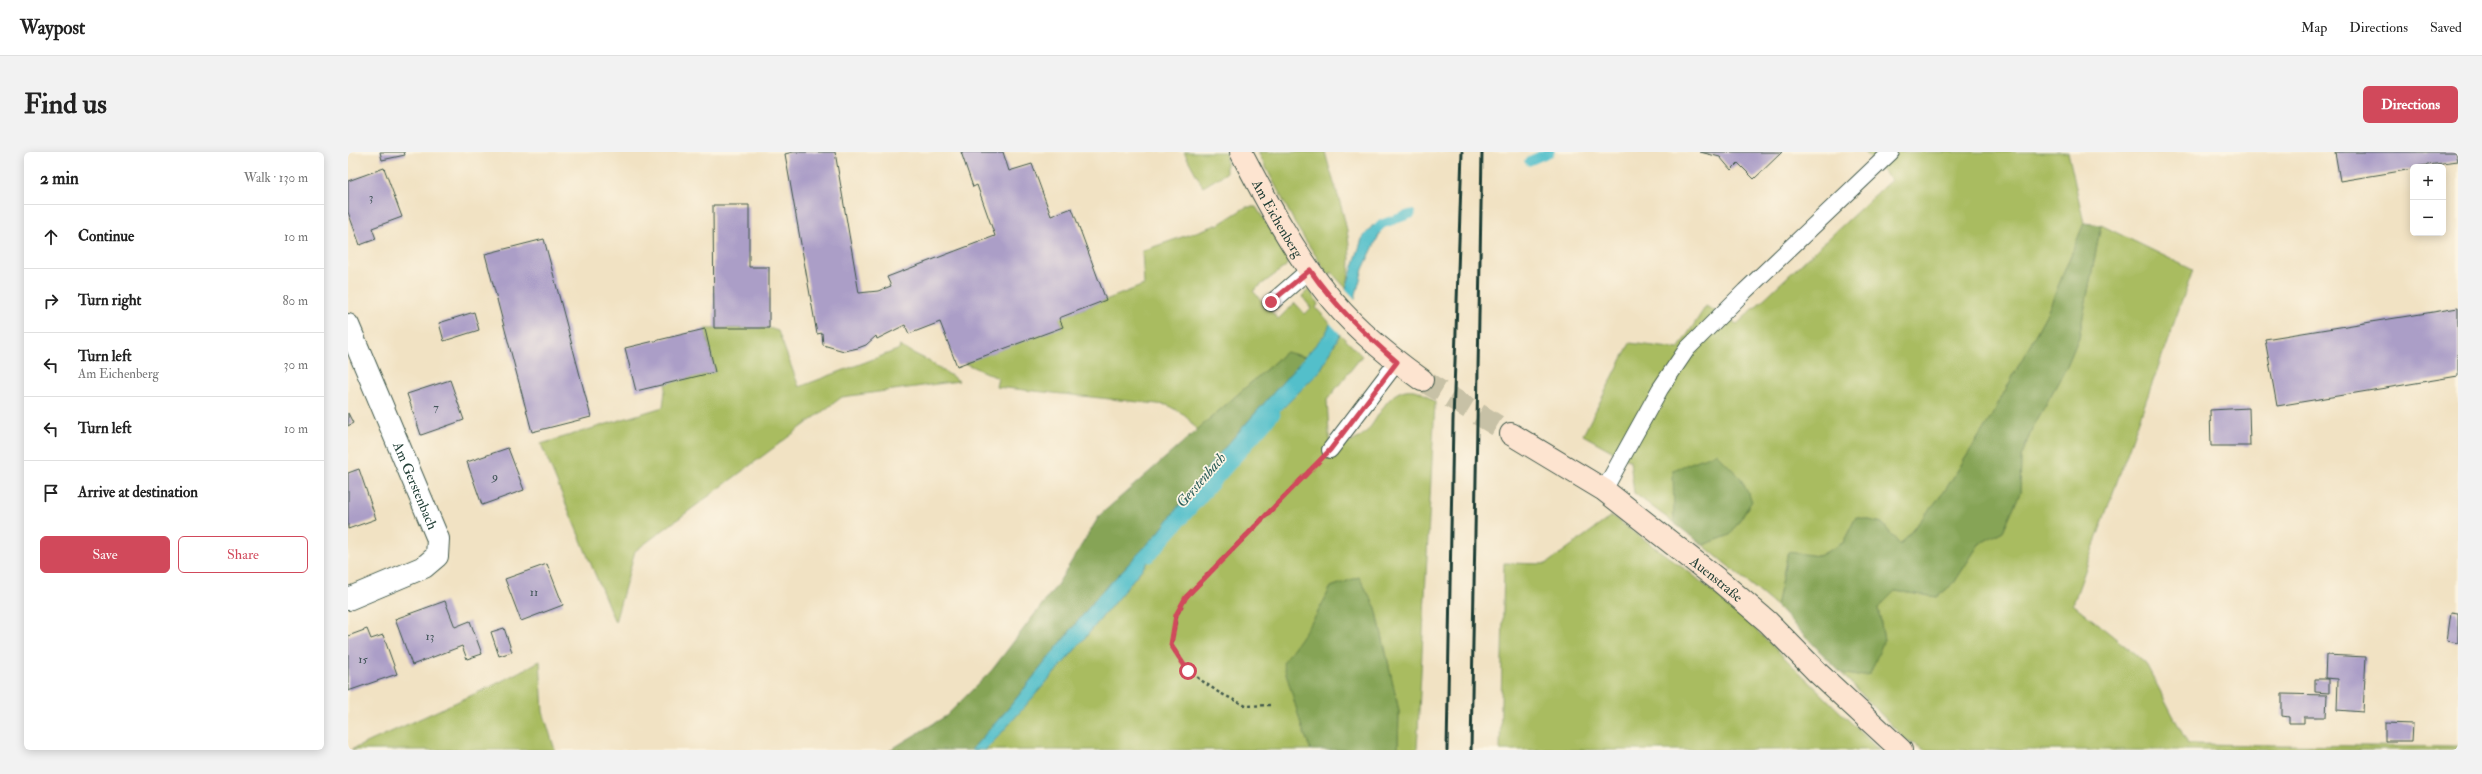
<!DOCTYPE html>
<meta charset="utf-8">
<style>
:root{--surface:#fff;--page:#f2f2f2;--text:#222;--muted:#767676;--line:#e0e0e0;--accent:#d1495b}
body{margin:0;font-family:"IM FELL Double Pica",serif;background:var(--page);color:var(--text)}
.controls{position:absolute;right:12px;top:12px;display:grid;overflow:hidden;border-radius:6px;box-shadow:0 2px 10px #0003}
.controls button{width:36px;height:36px;display:grid;place-items:center;padding:0;border:0;border-bottom:1px solid var(--line);background:var(--surface);color:var(--text);font:20px sans-serif}
.stop{position:absolute;width:12px;height:12px;margin:-9px;border:3px solid #d1495b;border-radius:50%;background:#fff}
.stop.end{background:#d1495b;border-color:#fff;box-shadow:0 1px 4px #0008}
.list{margin:0;padding:0;list-style:none}
h2{display:flex;justify-content:space-between;align-items:center;height:52px;margin:0;padding:0 16px;font-size:17px}
h2 small{font-size:13px;font-weight:400;color:var(--muted)}
.list li{display:grid;grid-template-columns:26px 1fr auto;gap:12px;align-items:center;box-sizing:border-box;height:64px;padding:0 16px;border-top:1px solid var(--line)}
.list b{display:block;font-size:15px;white-space:nowrap}
.list p{margin:0;font-size:13px;white-space:nowrap;color:var(--muted)}
.list em{font-size:13px;font-style:normal;color:var(--muted)}
.actions{display:flex;gap:8px;padding:12px 16px}
.actions a{flex:1;padding:9px 0;border:1px solid var(--accent);border-radius:6px;text-align:center;font-size:14px;color:var(--accent)}
.actions .main{background:var(--accent);color:#fff}
.icon{flex:none;width:22px;height:22px;fill:none;stroke:currentColor;stroke-width:2;stroke-linecap:round;stroke-linejoin:round}
.map{position:relative;flex:none;width:2110px;height:598px;overflow:hidden;border-radius:6px}
header{display:flex;align-items:center;gap:24px;box-sizing:border-box;height:56px;padding:0 20px;background:var(--surface);border-bottom:1px solid var(--line)}
header strong{font-size:19px}
nav{display:flex;gap:22px;margin-inline-start:auto;font-size:14px}
.intro{display:flex;align-items:center;justify-content:space-between;box-sizing:border-box;height:96px;padding:0 24px}
h1{margin:0;font-size:28px}
.button{padding:10px 18px;border-radius:6px;background:var(--accent);color:#fff;font-size:14px;font-weight:700}
main{display:flex;gap:24px;padding:0 24px}
aside{flex:1;background:var(--surface);border-radius:6px;box-shadow:0 2px 10px #0003}
.map>svg:first-child{display:block}
.green{fill:#a9bc60;stroke:#647c4a}
.forest{fill:#86a456;stroke:#527045}
.water{fill:#52bfca;stroke:#387e7f}
.pier{fill:#f1e2c3}
.lines{fill:none;stroke-linecap:round;stroke-linejoin:round}
.stream{stroke:#52bfca;stroke-width:9}
.building{fill:#ab9ec7}
.secondary-tunnel{stroke:#c7c1a6;stroke-width:22;stroke-dasharray:22 11;stroke-linecap:butt}
.lane-casing{stroke:#3e5649;stroke-width:18}
.street-casing{stroke:#3e5649;stroke-width:24}
.secondary-casing{stroke:#3e5649;stroke-width:24}
.path{stroke:#3e5649;stroke-width:2.5;stroke-dasharray:3 3;stroke-linecap:butt}
.lane{stroke:#fff;stroke-width:16}
.street{stroke:#fff;stroke-width:22}
.secondary{stroke:#fde4d0;stroke-width:22}
.rail{stroke:#1f3d34;stroke-width:3}
.route{stroke:#d1495b;stroke-width:5}
.labels{text-anchor:middle;stroke-width:3.5;stroke-linejoin:round;paint-order:stroke}
.number-label{font-size:12px;fill:#425559}
.street-label{font-size:14px;fill:#1f3d34;stroke:#fcf5e5}
.water-label{font-size:15px;font-style:italic;fill:#2c5e5a;stroke:#fcf5e5}
</style>
<header>
<strong>Waypost</strong>
<nav><a>Map</a><a>Directions</a><a>Saved</a></nav>
</header>
<div class="intro"><h1>Find us</h1><a class="button">Directions</a></div>
<main>
<aside>
<h2>2 min<small>Walk · 130 m</small></h2>
<ul class="list">
<li><svg class="icon" aria-label="ahead" viewBox="0 0 24 24"><path d="M12 20V5M6 11l6-6 6 6"/></svg><div><b>Continue</b></div><em>10 m</em></li>
<li><svg class="icon" aria-label="right" viewBox="0 0 24 24"><path d="M7 20v-9h11M14 6l5 5-5 5"/></svg><div><b>Turn right</b></div><em>80 m</em></li>
<li><svg class="icon" aria-label="left" viewBox="0 0 24 24"><path d="M17 20v-9H6M10 6l-5 5 5 5"/></svg><div><b>Turn left</b><p>Am Eichenberg</p></div><em>30 m</em></li>
<li><svg class="icon" aria-label="left" viewBox="0 0 24 24"><path d="M17 20v-9H6M10 6l-5 5 5 5"/></svg><div><b>Turn left</b></div><em>10 m</em></li>
<li><svg class="icon" aria-label="arrive" viewBox="0 0 24 24"><path d="M6 21V4h12l-3 4 3 4H6"/></svg><div><b>Arrive at destination</b></div></li>
</ul>
<div class="actions"><a class="main">Save</a><a>Share</a></div>
</aside>
<div class="map">
<svg width="2110" height="598" viewBox="0 0 2110 598">
<rect width="100%" height="100%" fill="#fcf5e5"/>
<filter id="ink" filterUnits="userSpaceOnUse"><feTurbulence type="fractalNoise" baseFrequency=".025" numOctaves="2"/><feDisplacementMap in="SourceGraphic" scale="8" xChannelSelector="R" yChannelSelector="G"/><feConvolveMatrix kernelMatrix="1 2 1 2 8 2 1 2 1" color-interpolation-filters="sRGB"/></filter>
<filter id="wash" filterUnits="userSpaceOnUse"><feTurbulence type="fractalNoise" baseFrequency=".012" numOctaves="4" result="noise"/><feDisplacementMap in="SourceGraphic" scale="16" xChannelSelector="R" yChannelSelector="G"/><feGaussianBlur stdDeviation="0.9" result="paint"/><feColorMatrix in="noise" values="0 0 0 0 0 0 0 0 0 0 0 0 0 0 0 0 0 1.4 0 .05"/><feComposite in="paint" operator="in"/></filter>
<g filter="url(#wash)">
<rect width="100%" height="100%" fill="#f1e2c3"/>
<g class="green">
<path d="M836 0H878V21L855 35Z"/>
<path d="M910 0H977C988 43 1011 92 998 136L983 120 981 124 949 75Z"/>
<path d="M1517 0H1720L1736 71 1700 159 1642 267 1596 340 1552 393 1534 371 1508 365 1495 391 1471 404 1440 401 1428 454 1355 393 1382 383 1326 318V371L1286 341 1282 309 1235 283 1282 191 1330 197 1358 154 1389 172 1543 28Z"/>
<path d="M898 55H908L941 106 938 114 905 139 930 167 947 151 957 162 963 156 954 144 961 137 970 152 968 156 983 172 978 181 957 205 938 200 849 278 837 263 819 253 648 235 650 226 616 211 715 174 711 166 796 133 794 99 871 72Z"/>
<path d="M1753 73 1845 118 1725 452 1797 510 1840 592 2110 595V598H1577L1557 587 1493 521 1510 524 1536 488 1530 456 1547 439 1589 445 1606 431 1631 392 1655 379 1672 341 1673 305 1684 277 1718 216 1731 185Z"/>
<path d="M421 176 430 179 451 235 552 197 551 194 579 208 611 229 494 245 287 399 267 470 193 292 315 255 318 231 367 220 357 177Z"/>
<path d="M992 182 1014 204 979 248 982 298C995 293 1008 290 1018 280 1032 266 1040 234 1066 238 1072 238 1081 246 1087 250L1069 598H1050L1051 559 1028 456 1011 425 983 435 969 462 954 576 963 598H637L726 499 890 301 972 219Z"/>
<path d="M1264 364 1345 423 1397 467 1531 598H1152L1156 411 1198 412Z"/>
<path d="M192 509 195 560 207 598H3L144 534Z"/>
</g>
<g class="forest">
<path d="M1736 71 1753 73 1731 185 1718 216 1684 277 1673 305 1672 341 1655 379 1631 392 1606 431 1589 445 1547 439 1530 456 1536 488 1522 522 1510 524 1493 521 1428 454 1440 400 1471 404 1495 391 1508 365 1534 371 1552 393 1596 340 1642 267 1700 159Z"/>
<path d="M938 200 957 205 865 309 811 380 750 444 659 558 623 598H542L598 564 644 518 709 433 752 363Z"/>
<path d="M1368 301 1392 325 1404 349 1382 383 1355 393 1326 371 1325 318Z"/>
<path d="M1011 425 1028 456 1051 559 1050 598H963L954 576 935 511 969 462 983 435Z"/>
</g>
<path class="water" d="M1025 73 1032 81 1015 117 1007 146 992 182 972 219 890 301 726 499 649 586 637 598H623L659 558 750 444 811 380 865 309 978 181 998 136 1014 87Z"/>
<path class="pier" d="M996 135 1008 148 994 184 981 170Z"/>
<g class="lines">
<g class="stream">
<path d="M1181 9 1202 0"/>
<path d="M1021 85 1034 72 1063 62"/>
<path d="M802 406 928 262"/>
</g>
</g>
<g id="blocks">
<g class="building">
<path d="M32 0H56L57 3 34 8Z"/>
<path d="M445 0H487L511 141 530 139 543 134 539 125 647 84 629 33 625 35 613 0H655L661 19 684 12 703 64 724 56 758 148 711 166 715 175 609 214 592 170 561 182 557 173 529 187 528 184 518 193 510 196 496 199 475 193 474 181 469 182 437 2Z"/>
<path d="M1352 0H1434L1406 27 1390 11 1383 18 1372 5Z"/>
<path d="M1987 0H2108L2110 9 2065 15V17L1992 29Z"/>
<path d="M36 16 54 65 24 76 28 87 12 93 0 60V29Z"/>
<path d="M365 53H401V115H421V176H366Z"/>
<path d="M196 87 243 265 184 280 137 102Z"/>
<path d="M2110 156V224L1929 254 1917 187Z"/>
<path d="M126 160 131 178 96 189 91 171Z"/>
<path d="M357 177 367 220 288 239 277 196Z"/>
<path d="M102 228 116 268 73 283 59 242Z"/>
<path d="M1901 256 1902 294H1863L1862 258Z"/>
<path d="M0 261 5 271 0 274Z"/>
<path d="M160 296 176 338 134 353 119 310Z"/>
<path d="M11 317 28 367 0 377V321Z"/>
<path d="M199 412 215 453 173 469 157 427Z"/>
<path d="M97 449 107 475 122 469 134 502 119 507 114 494 64 513 47 467Z"/>
<path d="M2103 460 2110 461V491L2099 489Z"/>
<path d="M156 476 164 500 151 504 143 480Z"/>
<path d="M19 477 23 487 35 483 49 522 0 539V484Z"/>
<path d="M1978 503 2018 505 2015 560 1989 558 1990 527 1977 526Z"/>
<path d="M1967 527H1981V541L1967 540Z"/>
<path d="M1934 542 1979 543 1978 565H1956V571H1941V565L1934 564Z"/>
<path d="M2037 571 2065 572 2064 589H2037Z"/>
</g>
</g>
</g>
<g filter="url(#ink)">
<use href="#blocks" fill-opacity="0" stroke="#3e5649" stroke-width="1"/>
<g class="lines">
<path class="secondary-tunnel" d="M1074 228 1163 282"/>
<g class="lane-casing">
<g id="lane">
<path d="M923 151 961 118"/>
<path d="M982 298 1049 210"/>
<path d="M1256 338 1312 237 1339 197 1397 139 1543 0"/>
</g>
</g>
<g class="street-casing">
<g id="street">
<path id="s1" d="M0 173 90 387 89 404 76 415 0 447"/>
</g>
</g>
<g class="secondary-casing">
<g id="secondary">
<path id="s2" d="M893 0C918 48 943 95 976 138 1002 173 1039 203 1074 228"/>
<path id="s3" d="M1163 282 1256 338 1373 430 1420 470 1470 521 1553 598"/>
</g>
</g>
<path class="path" d="M922 553 898 554 870 540 840 519 823 493 829 463 838 445 965 315"/>
<use href="#lane" class="lane"/>
<use href="#street" class="street"/>
<use href="#secondary" class="secondary"/>
<g class="rail">
<path d="M1099 598 1105 269 1114 0"/>
<path d="M1123 598 1134 0"/>
</g>
</g>
</g>
<g class="lines" filter="url(#ink)">
<path class="route" d="M840 519 823 493 828 463 838 445 982 298 1049 210C1017 182 986 153 962 118L923 150"/>
</g>
<g class="labels">
<g class="number-label">
<text x="23" y="49">3</text>
<text x="88" y="259">7</text>
<text x="147" y="328">9</text>
<text x="186" y="444">11</text>
<text x="82" y="488">13</text>
<text x="15" y="511">15</text>
</g>
<g class="street-label">
<text dy="5" stroke="none"><textPath href="#s2" startOffset="76">Am Eichenberg</textPath></text>
<text dy="5" stroke="none"><textPath href="#s1" startOffset="174">Am Gerstenbach</textPath></text>
<text dy="5" stroke="none"><textPath href="#s3" startOffset="252">Auenstraße</textPath></text>
</g>
<g class="water-label">
<text transform="translate(853 328) rotate(-49)" y="5">Gerstenbach</text>
</g>
</g>
</svg>
<div class="controls">
<button>+</button>
<button>−</button>
</div>
<div class="stop" style="left:840px;top:519px"></div>
<div class="stop end" style="left:923px;top:150px"></div>
</div>
</main>
